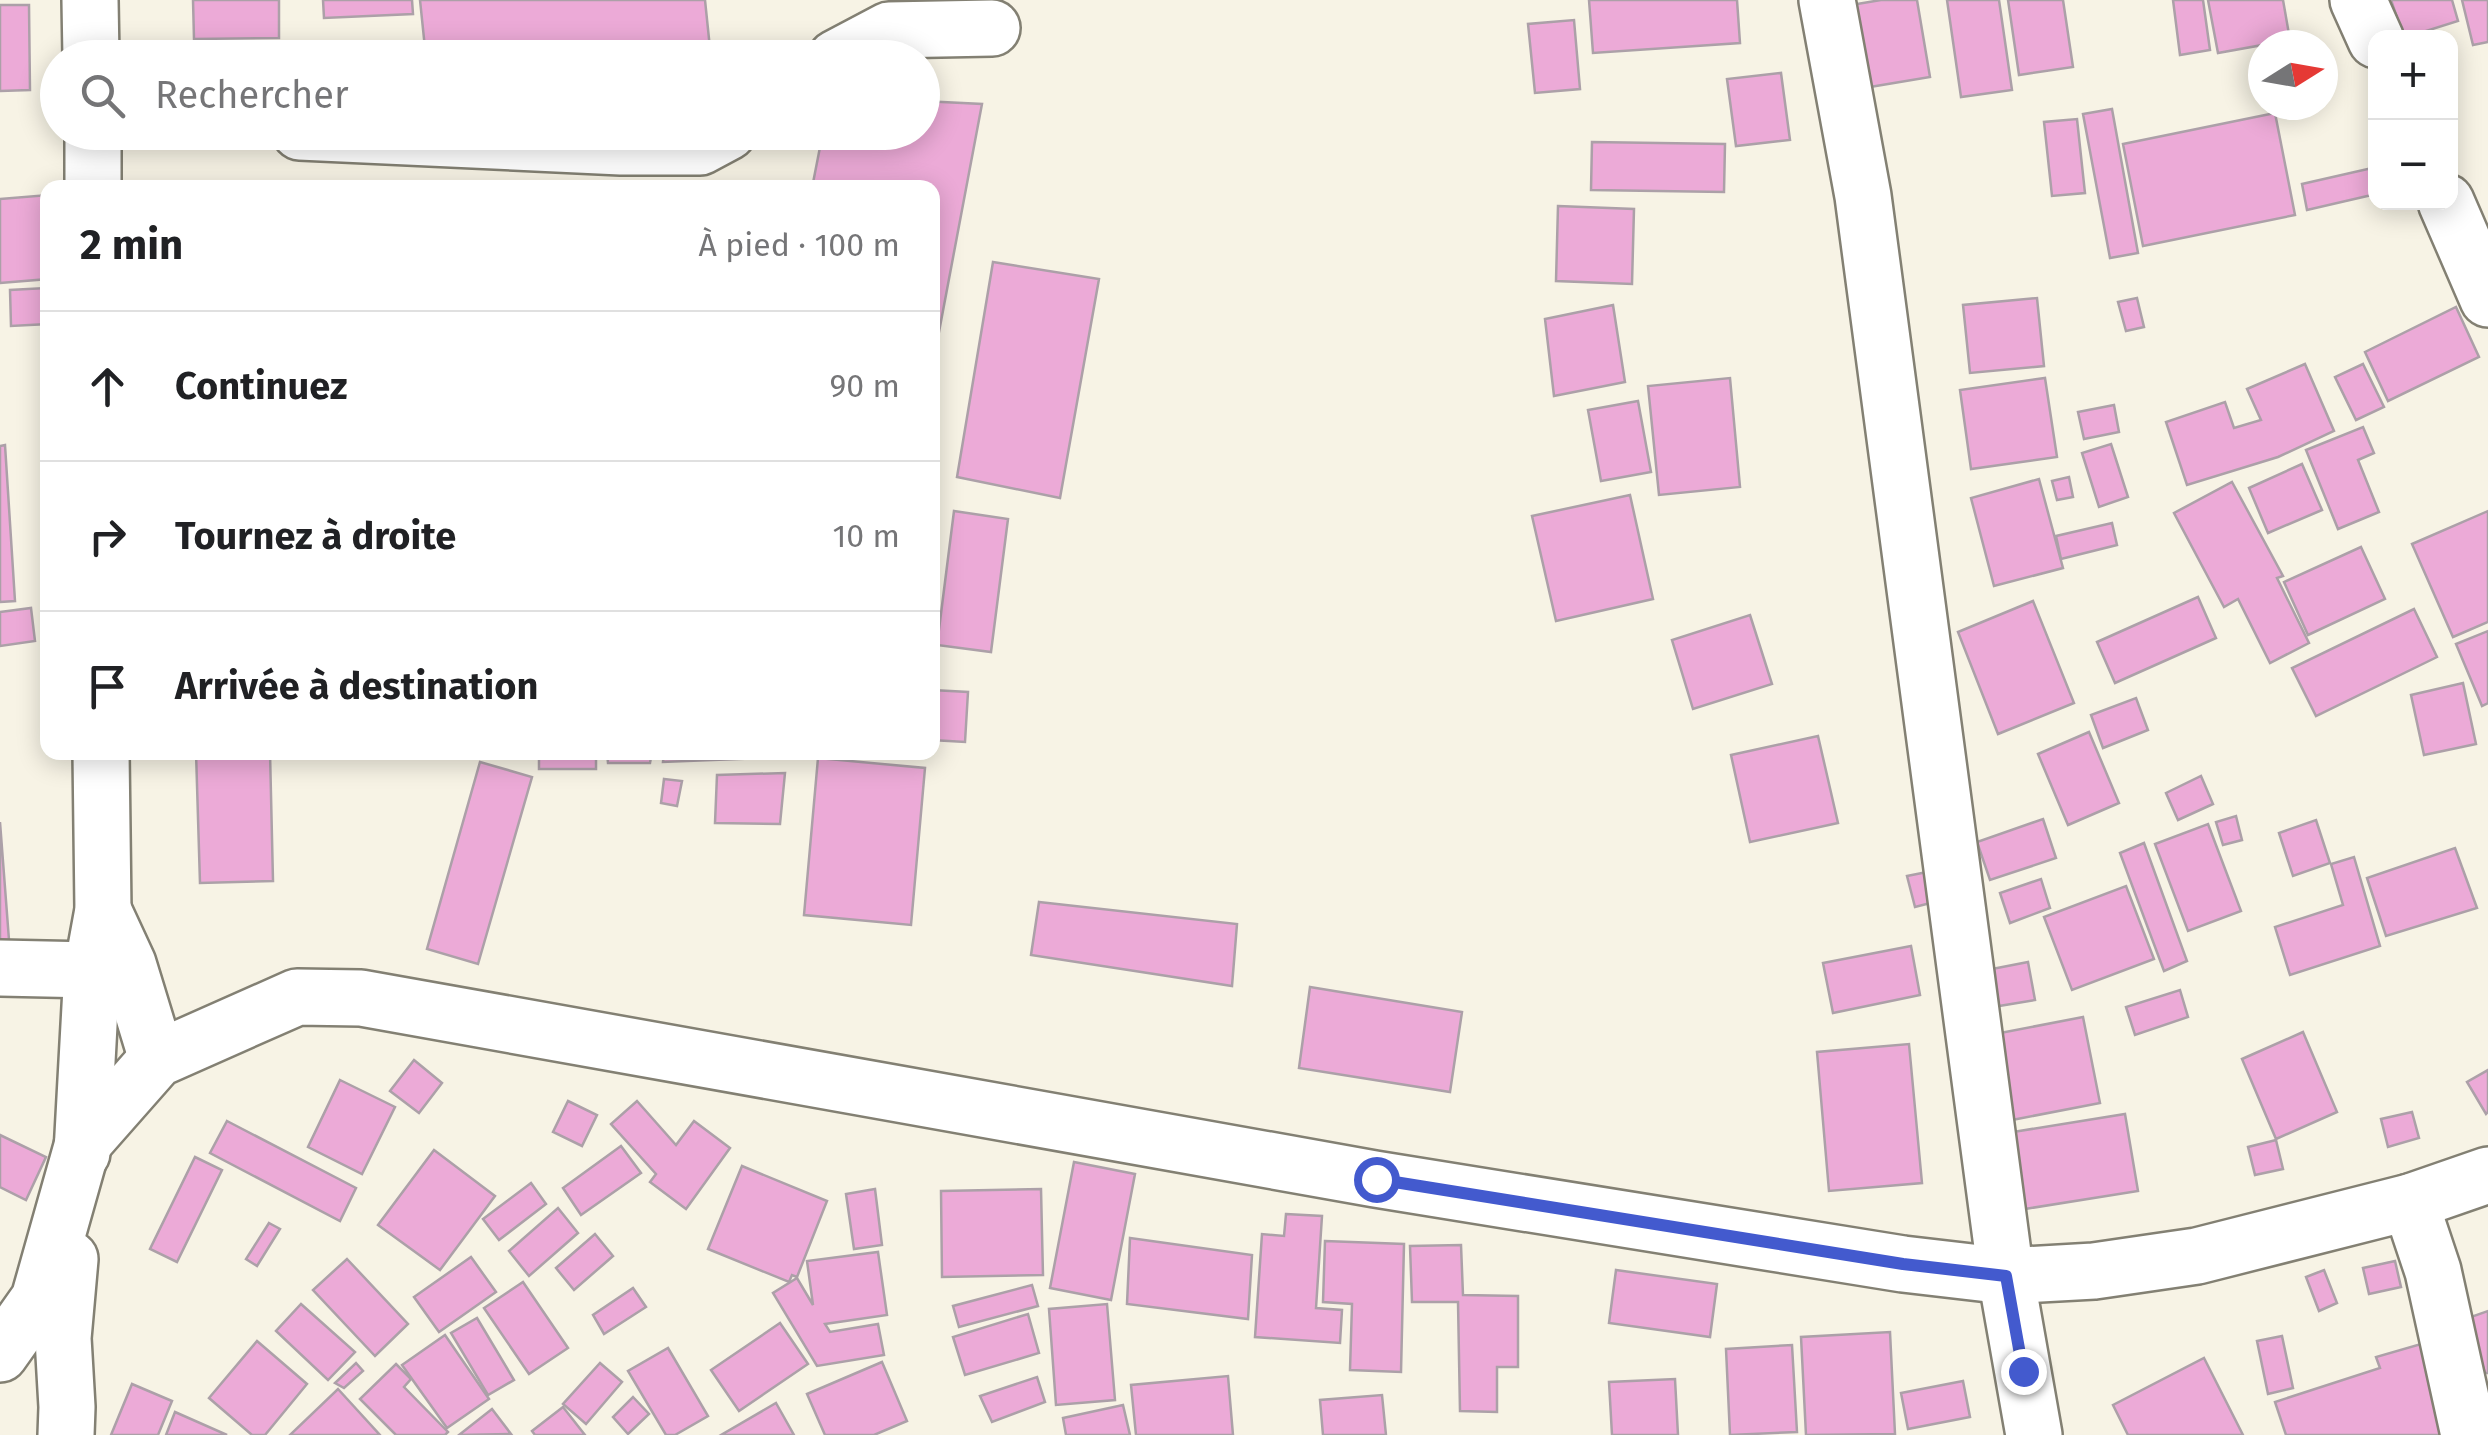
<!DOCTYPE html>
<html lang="fr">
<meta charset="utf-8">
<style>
:root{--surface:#fff;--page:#f2f2f2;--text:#202124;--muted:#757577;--line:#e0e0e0}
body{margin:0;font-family:"Fira Sans",sans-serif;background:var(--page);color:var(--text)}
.controls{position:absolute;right:30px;top:30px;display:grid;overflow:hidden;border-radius:20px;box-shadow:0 5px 25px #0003}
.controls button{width:90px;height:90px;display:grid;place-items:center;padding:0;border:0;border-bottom:2px solid var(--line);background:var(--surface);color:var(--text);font:50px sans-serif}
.compass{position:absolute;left:2248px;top:30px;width:90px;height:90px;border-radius:50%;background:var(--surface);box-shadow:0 5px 25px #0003;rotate:79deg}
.stop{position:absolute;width:30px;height:30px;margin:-22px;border:8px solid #435ace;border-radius:50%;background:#fff}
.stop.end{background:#435ace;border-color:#fff;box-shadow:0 2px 10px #0008}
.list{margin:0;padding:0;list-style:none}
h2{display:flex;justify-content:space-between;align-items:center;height:130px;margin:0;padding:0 40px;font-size:42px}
h2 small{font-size:32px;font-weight:400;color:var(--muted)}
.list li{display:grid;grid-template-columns:65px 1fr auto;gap:30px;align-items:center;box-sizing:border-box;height:150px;padding:0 40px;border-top:2px solid var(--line)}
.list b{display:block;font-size:38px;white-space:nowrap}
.list em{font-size:32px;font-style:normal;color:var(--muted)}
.icon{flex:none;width:55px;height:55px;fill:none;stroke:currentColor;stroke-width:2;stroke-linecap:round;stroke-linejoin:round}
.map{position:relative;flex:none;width:2488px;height:1435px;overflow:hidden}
.search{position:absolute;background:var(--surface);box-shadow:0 5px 25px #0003;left:40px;top:40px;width:900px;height:110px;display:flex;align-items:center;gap:25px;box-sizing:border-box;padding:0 35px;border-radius:55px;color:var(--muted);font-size:38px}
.panel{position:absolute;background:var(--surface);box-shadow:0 5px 25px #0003;left:40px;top:180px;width:900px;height:580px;border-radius:20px}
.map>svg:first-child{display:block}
.building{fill:#ecaad7;stroke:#aca0a8;stroke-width:2.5}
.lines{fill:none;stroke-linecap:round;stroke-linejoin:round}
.minor-casing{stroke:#838073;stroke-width:60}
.minor{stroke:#fff;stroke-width:55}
.route{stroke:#435ace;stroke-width:12}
</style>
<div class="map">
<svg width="2488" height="1435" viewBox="0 0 2488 1435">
<rect width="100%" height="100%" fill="#f7f3e5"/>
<g class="building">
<path d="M193 0H279V38L194 39Z"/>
<path d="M323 0H412L413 14 324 18Z"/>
<path d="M420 0H705L711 58H426Z"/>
<path d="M1589 0H1737L1740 43 1593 53Z"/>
<path d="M1881 0H1917L1930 77 1858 89 1845 6Z"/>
<path d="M1947 0H1999L2012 90 1961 97Z"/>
<path d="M2008 0H2063L2073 67 2019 75Z"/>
<path d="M2173 0H2203L2210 50 2180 55Z"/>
<path d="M2208 0H2283L2290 40 2218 53Z"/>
<path d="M2391 0H2452L2458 21 2404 38Z"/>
<path d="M2462 0H2488V42L2473 45Z"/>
<path d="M0 5H29L30 90 0 91Z"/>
<path d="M1574 20 1580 89 1535 93 1528 24Z"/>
<path d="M1781 73 1790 140 1736 146 1727 79Z"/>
<path d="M922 101 982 104 932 369V188H812L823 132H922Z"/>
<path d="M2112 109 2138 253 2110 258 2083 114Z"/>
<path d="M2275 113 2295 215 2143 246 2123 144Z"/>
<path d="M2077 119 2085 193 2052 196 2044 122Z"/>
<path d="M1592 142 1725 144 1724 192 1591 190Z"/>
<path d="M2372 168 2376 194 2307 210 2302 184Z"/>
<path d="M48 195V279L0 283V199Z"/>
<path d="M1558 206 1634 209 1632 284 1556 281Z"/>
<path d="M993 262 1099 279 1060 498 957 477Z"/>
<path d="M46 288 48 324 11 326 10 290Z"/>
<path d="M2037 298 2044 366 1970 373 1963 305Z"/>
<path d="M2137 298 2144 327 2126 331 2118 302Z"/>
<path d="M1613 305 1625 382 1554 396 1545 319Z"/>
<path d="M2456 307 2479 357 2388 401 2365 352Z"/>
<path d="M2305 364 2334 431 2278 457 2187 485 2166 422 2225 402 2234 428 2261 420 2247 389Z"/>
<path d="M2363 364 2384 407 2356 420 2335 377Z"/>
<path d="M1730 378 1740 487 1659 495 1648 386Z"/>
<path d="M2045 378 2057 457 1971 469 1960 390Z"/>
<path d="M1638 401 1651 472 1601 481 1588 410Z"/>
<path d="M2114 405 2119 432 2084 439 2078 412Z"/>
<path d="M2363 427 2374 453 2358 460 2379 512 2338 529 2306 450Z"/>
<path d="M2111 444 2128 497 2099 507 2082 453Z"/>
<path d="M5 445 15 601 0 602V446Z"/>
<path d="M2302 464 2322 510 2268 533 2249 488Z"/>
<path d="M2069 477 2073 497 2057 500 2052 481Z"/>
<path d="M2039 479 2063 568 1994 586 1971 498Z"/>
<path d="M2232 482 2283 576 2277 578 2309 643 2270 663 2238 599 2224 607 2174 513Z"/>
<path d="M1630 495 1653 599 1556 621 1532 516Z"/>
<path d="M954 511 1008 519 991 652 937 645Z"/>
<path d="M2488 511V622L2453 637 2412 544Z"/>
<path d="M2112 523 2117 545 2061 559 2056 536Z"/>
<path d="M2361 547 2385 599 2308 635 2284 582Z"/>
<path d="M2198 597 2216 638 2115 683 2097 642Z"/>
<path d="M2033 601 2074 703 1998 734 1958 632Z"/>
<path d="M31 608 35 641 0 646V612Z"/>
<path d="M2414 609 2437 657 2316 716 2292 668Z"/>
<path d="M1750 615 1772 684 1693 709 1672 640Z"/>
<path d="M2488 631V703L2482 706 2456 644Z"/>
<path d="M2463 683 2476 744 2424 755 2411 695Z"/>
<path d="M932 690 968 692 965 742 932 740Z"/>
<path d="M2136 698 2148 730 2103 748 2091 715Z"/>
<path d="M2089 732 2119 803 2068 825 2038 754Z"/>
<path d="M1818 736 1838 823 1750 842 1731 755Z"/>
<path d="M196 752H270L273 881 200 883Z"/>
<rect x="539" y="752" width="57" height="17"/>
<path d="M607 752H652L650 763H608Z"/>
<path d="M664 752H786V757L663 762Z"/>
<path d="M818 758 925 768 911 925 804 915Z"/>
<path d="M480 762 532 777 478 964 427 949Z"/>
<path d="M785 773 780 824 715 823 717 775Z"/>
<path d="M2201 776 2213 804 2178 820 2166 793Z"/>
<path d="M664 779 682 781 677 806 661 803Z"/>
<path d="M2236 816 2242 840 2223 845 2216 822Z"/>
<path d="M2043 819 2056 858 1990 880 1977 842Z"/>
<path d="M2316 820 2330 863 2293 876 2279 833Z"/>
<path d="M0 822 9 940 0 941Z"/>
<path d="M2208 824 2241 911 2188 931 2155 844Z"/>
<path d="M2144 843 2187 961 2164 971 2120 853Z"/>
<path d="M2455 848 2477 908 2386 936 2367 878Z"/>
<path d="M2354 857 2380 946 2290 975 2275 927 2343 905 2331 864Z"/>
<path d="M1932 871 1938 901 1915 907 1907 876Z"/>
<path d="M2041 879 2050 908 2010 923 2000 893Z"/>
<path d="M2126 886 2154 959 2072 990 2044 917Z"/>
<path d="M1039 902 1237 924 1232 986 1031 955Z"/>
<path d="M1911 946 1920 995 1833 1013 1823 963Z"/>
<path d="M2028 962 2035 1000 1999 1006 1992 969Z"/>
<path d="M1310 987 1462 1012 1450 1092 1299 1068Z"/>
<path d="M2180 990 2188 1017 2135 1035 2126 1007Z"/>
<path d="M2083 1017 2100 1103 2012 1120 1995 1034Z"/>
<path d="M2303 1032 2337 1112 2276 1139 2242 1059Z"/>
<path d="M1909 1044 1922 1183 1829 1191 1817 1052Z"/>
<path d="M414 1060 442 1083 419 1113 390 1091Z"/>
<path d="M2488 1070V1112L2486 1114 2467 1082Z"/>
<path d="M340 1080 395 1107 362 1174 308 1147Z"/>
<path d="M568 1101 597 1115 582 1146 553 1132Z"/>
<path d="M637 1101 676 1145 694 1121 730 1148 686 1209 650 1182 656 1174 611 1124Z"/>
<path d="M2412 1112 2419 1138 2388 1147 2381 1119Z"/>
<path d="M2125 1114 2138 1191 2025 1209 2013 1132Z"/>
<path d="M227 1121 356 1188 340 1221 210 1153Z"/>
<path d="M0 1135 46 1157 26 1200 0 1187Z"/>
<path d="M2276 1140 2283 1169 2255 1175 2248 1147Z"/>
<path d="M621 1146 641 1173 581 1215 563 1188Z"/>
<path d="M434 1150 495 1196 440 1270 378 1225Z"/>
<path d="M195 1157 222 1170 177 1262 150 1249Z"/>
<path d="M1074 1162 1135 1174 1111 1300 1050 1288Z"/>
<path d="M742 1166 827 1201 797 1277 792 1275 789 1282 708 1249Z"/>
<path d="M531 1183 546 1204 499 1240 483 1219Z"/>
<path d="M875 1189 882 1245 854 1249 846 1194Z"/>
<path d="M1041 1189 1043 1275 942 1277 941 1191Z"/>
<path d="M558 1208 578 1233 529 1276 509 1251Z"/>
<path d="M1286 1214 1322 1216 1316 1308 1342 1310 1340 1343 1255 1337 1262 1234 1284 1236Z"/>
<path d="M269 1223 280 1229 257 1266 246 1259Z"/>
<path d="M595 1234 613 1256 574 1290 556 1268Z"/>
<path d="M1130 1238 1252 1255 1248 1319 1127 1304Z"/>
<path d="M1325 1241 1404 1244 1401 1372 1350 1370 1352 1304 1323 1302Z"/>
<path d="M1461 1245 1463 1295 1518 1296V1367H1497V1412L1460 1411 1458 1302H1412L1410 1246Z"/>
<path d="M878 1252 887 1315 825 1324 830 1332 878 1324 884 1355 817 1366 773 1293 797 1278 813 1305 807 1261Z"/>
<path d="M471 1257 496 1292 439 1332 414 1297Z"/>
<path d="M347 1259 408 1324 375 1356 313 1290Z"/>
<path d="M2395 1261 2401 1287 2369 1294 2363 1268Z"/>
<path d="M1616 1270 1717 1284 1710 1337 1609 1323Z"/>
<path d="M2324 1270 2337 1303 2319 1311 2306 1277Z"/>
<path d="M523 1282 568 1348 529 1374 484 1308Z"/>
<path d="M1032 1285 1038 1306 959 1327 953 1306Z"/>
<path d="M633 1288 646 1307 604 1334 593 1315Z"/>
<path d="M301 1304 355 1352 328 1380 276 1331Z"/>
<path d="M1107 1304 1115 1400 1056 1405 1049 1309Z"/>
<path d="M2488 1311V1373H2485L2468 1318Z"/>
<path d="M1028 1314 1039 1353 965 1375 953 1337Z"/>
<path d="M477 1318 514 1380 488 1395 451 1333Z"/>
<path d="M780 1323 808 1364 739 1411 711 1370Z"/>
<path d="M1890 1332 1895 1434 1806 1435 1801 1337Z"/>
<path d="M445 1335 489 1399 447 1428 402 1365Z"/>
<path d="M2282 1336 2293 1388 2268 1394 2257 1341Z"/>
<path d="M257 1341 307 1384 265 1435H252L209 1398Z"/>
<path d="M2421 1344 2446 1435H2286L2275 1402 2380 1368 2376 1357Z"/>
<path d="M1792 1345 1797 1432 1730 1435 1726 1349Z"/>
<path d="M668 1348 708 1416 675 1435H666L628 1371Z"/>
<path d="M2204 1358 2243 1435H2128L2113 1405Z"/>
<path d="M882 1362 907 1421 874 1435H825L807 1394Z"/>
<path d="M356 1363 363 1371 344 1388 335 1383Z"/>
<path d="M600 1363 622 1382 586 1424 563 1404Z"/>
<path d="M396 1364 411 1379 404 1387 448 1432 445 1435H396L360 1399Z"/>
<path d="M1228 1376 1233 1435H1136L1131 1385Z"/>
<path d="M1037 1377 1045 1402 992 1422 980 1396Z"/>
<path d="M1675 1379 1678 1435H1612L1609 1382Z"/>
<path d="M1963 1381 1970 1417 1908 1429 1901 1393Z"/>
<path d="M132 1384 172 1401 158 1435H111Z"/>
<path d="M338 1389 380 1435H290Z"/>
<path d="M1382 1395 1386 1435H1323L1320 1400Z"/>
<path d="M633 1397 649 1414 628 1434 613 1417Z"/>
<path d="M776 1403 794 1435H721Z"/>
<path d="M1123 1405 1130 1435H1066L1063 1418Z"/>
<path d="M563 1407 585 1435H535L532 1431Z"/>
<path d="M492 1409 511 1434 459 1435Z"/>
<path d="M175 1412 227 1435H166Z"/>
</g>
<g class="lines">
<g class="minor-casing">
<g id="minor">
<path d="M90 0 91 58"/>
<path d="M1827 0 1863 196 2006 1276 2034 1435"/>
<path d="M2358 0 2376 40"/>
<path d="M836 58 889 30 992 28"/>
<path d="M93 132V188"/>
<path d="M300 132 621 147H700L728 132"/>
<path d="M2446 202 2488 299"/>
<path d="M103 910 128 964 157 1059"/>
<path d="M0 968 92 970"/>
<path d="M82 1153 92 970 103 910 101 752"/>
<path d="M2410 1202 2433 1271 2469 1435"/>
<path d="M0 1354 39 1299 83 1143 157 1059 297 997 361 998 1375 1179 1903 1264 2006 1276 2094 1271 2197 1256 2410 1202 2488 1175"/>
<path d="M66 1435 67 1407 63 1338 70 1259"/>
</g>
</g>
<use href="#minor" class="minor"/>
</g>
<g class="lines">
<path class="route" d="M1376 1179 1903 1264 2006 1276 2023 1371"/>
</g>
</svg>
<div class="controls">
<button>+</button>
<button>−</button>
</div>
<svg class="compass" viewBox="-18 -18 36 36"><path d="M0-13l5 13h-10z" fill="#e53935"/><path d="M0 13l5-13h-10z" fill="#757577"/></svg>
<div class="stop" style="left:1376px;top:1179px"></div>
<div class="stop end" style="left:2023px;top:1371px"></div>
<div class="search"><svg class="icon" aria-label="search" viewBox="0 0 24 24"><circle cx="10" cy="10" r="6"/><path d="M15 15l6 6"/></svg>Rechercher</div>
<section class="panel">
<h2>2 min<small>À pied · 100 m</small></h2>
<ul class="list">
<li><svg class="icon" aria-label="ahead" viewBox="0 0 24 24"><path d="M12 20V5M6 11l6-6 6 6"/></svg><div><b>Continuez</b></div><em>90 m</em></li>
<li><svg class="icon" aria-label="right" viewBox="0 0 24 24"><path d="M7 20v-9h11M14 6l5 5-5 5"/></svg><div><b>Tournez à droite</b></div><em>10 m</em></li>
<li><svg class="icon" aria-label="arrive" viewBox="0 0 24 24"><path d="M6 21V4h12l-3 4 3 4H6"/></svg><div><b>Arrivée à destination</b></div></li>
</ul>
</section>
</div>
